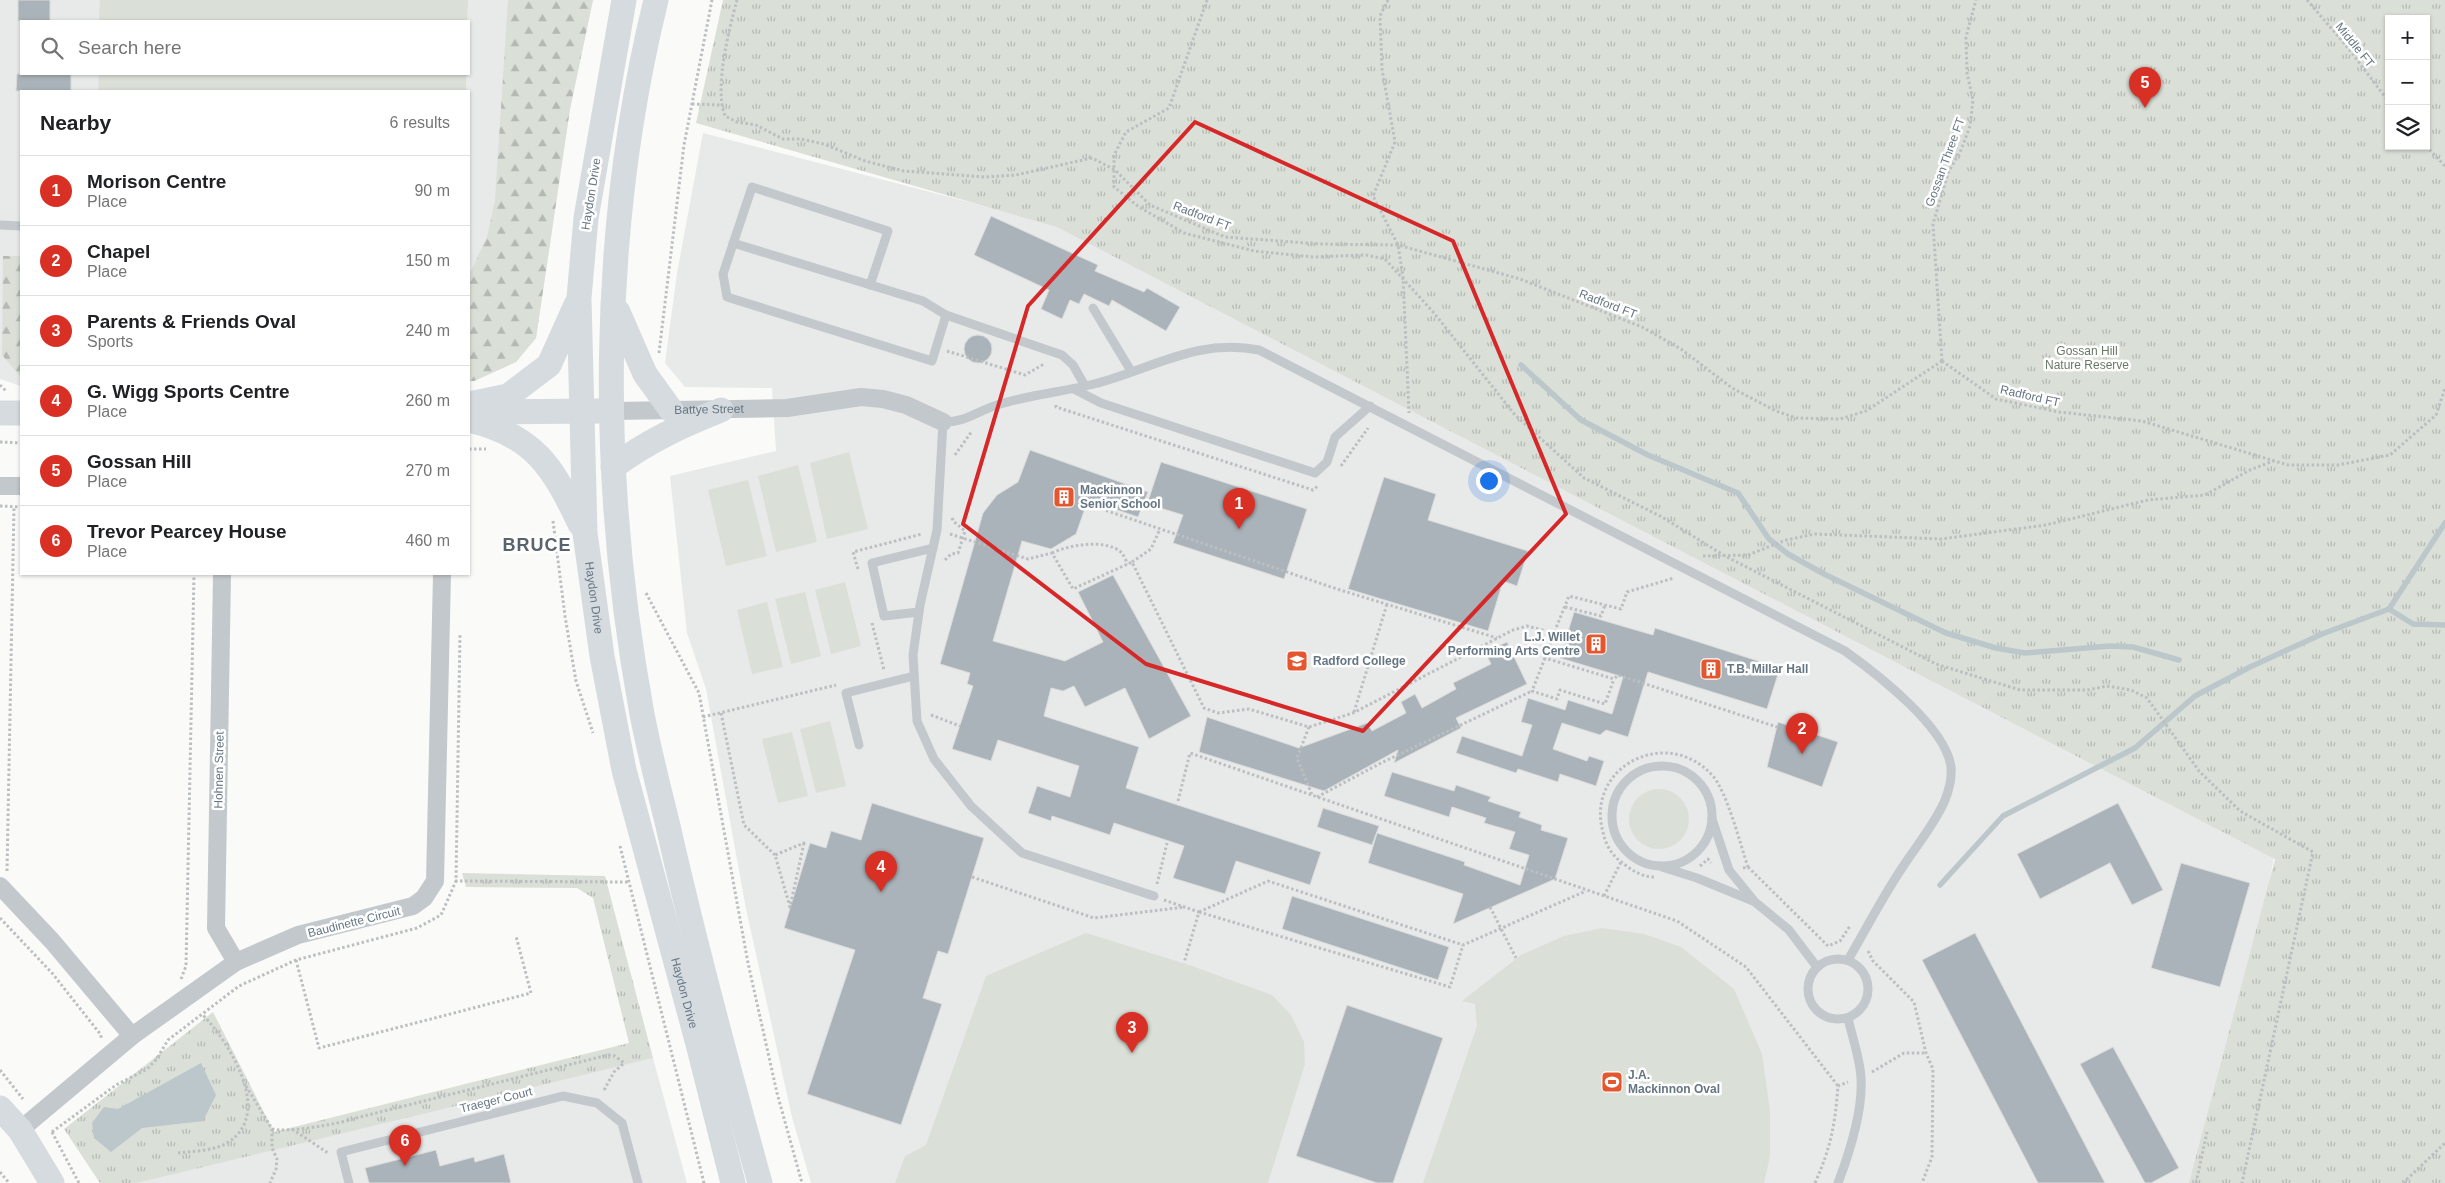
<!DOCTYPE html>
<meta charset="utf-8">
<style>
:root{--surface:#fff;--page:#f6f6f6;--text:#202124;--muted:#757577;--line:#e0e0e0;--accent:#d93025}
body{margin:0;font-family:Helvetica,sans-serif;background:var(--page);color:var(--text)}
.controls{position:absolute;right:15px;top:15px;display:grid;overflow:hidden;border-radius:0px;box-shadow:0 1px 4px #0004}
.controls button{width:45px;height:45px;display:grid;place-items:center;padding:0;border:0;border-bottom:1px solid var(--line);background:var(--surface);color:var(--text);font:25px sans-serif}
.you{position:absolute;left:1488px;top:480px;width:18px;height:18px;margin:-12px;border:4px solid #fff;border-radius:50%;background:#1a73e8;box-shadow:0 0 0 8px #1a73e833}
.badge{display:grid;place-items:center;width:32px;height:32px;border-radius:50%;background:var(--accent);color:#fff;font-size:16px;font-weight:700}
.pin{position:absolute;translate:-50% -41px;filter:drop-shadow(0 1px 2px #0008)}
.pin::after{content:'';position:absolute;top:26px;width:18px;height:15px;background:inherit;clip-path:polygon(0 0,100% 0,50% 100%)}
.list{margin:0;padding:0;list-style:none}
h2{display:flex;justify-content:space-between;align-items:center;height:65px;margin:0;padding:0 20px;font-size:21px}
h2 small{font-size:16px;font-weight:400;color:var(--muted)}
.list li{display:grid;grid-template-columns:32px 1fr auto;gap:15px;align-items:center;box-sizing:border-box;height:70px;padding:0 20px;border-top:1px solid var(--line)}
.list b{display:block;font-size:19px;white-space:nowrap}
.list p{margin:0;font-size:16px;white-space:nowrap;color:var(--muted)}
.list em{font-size:16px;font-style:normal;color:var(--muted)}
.icon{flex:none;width:28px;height:28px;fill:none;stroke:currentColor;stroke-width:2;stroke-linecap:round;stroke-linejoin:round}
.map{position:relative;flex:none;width:2445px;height:1183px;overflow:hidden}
.search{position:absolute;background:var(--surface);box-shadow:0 1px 4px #0004;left:20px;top:20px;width:450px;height:55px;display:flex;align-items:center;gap:12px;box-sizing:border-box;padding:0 18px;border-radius:0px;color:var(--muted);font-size:19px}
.panel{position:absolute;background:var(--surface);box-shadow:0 1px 4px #0004;left:20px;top:90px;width:450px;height:485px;border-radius:0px}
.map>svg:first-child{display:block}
.built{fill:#e8e9e9;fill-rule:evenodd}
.green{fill:#dadfd7}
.forest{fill:url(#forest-firs)}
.park{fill:url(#park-tufts);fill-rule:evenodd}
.water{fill:#bbc7cb}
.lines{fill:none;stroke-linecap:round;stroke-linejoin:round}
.stream{stroke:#bbc7cb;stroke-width:5.5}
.building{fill:#aab3b9;stroke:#dcdcda}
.path{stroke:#bbbfc2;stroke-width:3;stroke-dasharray:2.5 2.5;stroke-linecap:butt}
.lane{stroke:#c3c8cc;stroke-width:9}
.street{stroke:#c3c8cc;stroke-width:18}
.secondary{stroke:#d6dbdf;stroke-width:25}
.marked{fill:none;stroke:#d62828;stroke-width:4;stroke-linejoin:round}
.labels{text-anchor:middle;stroke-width:5;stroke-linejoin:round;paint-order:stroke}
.street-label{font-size:12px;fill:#657683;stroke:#fff}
.park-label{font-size:12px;fill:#687a64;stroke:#fff}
.poi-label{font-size:12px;font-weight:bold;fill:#657683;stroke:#fff;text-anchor:start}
.district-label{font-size:18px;font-weight:bold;letter-spacing:1px;fill:#57646e;stroke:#fff}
</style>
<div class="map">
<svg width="2445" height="1183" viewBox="0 0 2445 1183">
<defs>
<pattern id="forest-firs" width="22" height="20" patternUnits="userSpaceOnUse" patternTransform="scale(1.25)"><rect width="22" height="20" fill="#dadfd7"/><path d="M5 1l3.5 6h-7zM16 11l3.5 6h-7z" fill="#b4b9b4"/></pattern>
<pattern id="park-tufts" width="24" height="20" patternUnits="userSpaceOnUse" patternTransform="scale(1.25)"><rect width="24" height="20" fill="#dadfd7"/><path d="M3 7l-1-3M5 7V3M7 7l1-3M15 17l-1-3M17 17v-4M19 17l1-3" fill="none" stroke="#b4b9b4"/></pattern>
</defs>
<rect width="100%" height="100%" fill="#fafaf8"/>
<g class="built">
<path d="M0 0H593L570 109 536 338 516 362 474 381H469V91H21V386L0 379ZM21 21H469V74H21Z"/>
<path d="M703 133 1057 225 2274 857 2212 1172 2208 1183H811L792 1117 746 909 706 689 687 633 670 476 776 451 772 388 685 387 665 363 677 273Z"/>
<path d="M653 1058 687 1183H137L322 1137Z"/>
</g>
<g class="green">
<path d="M100 0H468L467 21H99Z"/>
<path d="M99 74H466V91H98Z"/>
<path d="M849 452 868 529 827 539 810 463Z"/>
<path d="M798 465 817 542 776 552 758 476Z"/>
<path d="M748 480 767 556 726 566 708 490Z"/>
<path d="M845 582 861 646 831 654 815 590Z"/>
<path d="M805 592 821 656 791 664 775 599Z"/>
<path d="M767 602 783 667 752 674 737 610Z"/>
<path d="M830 721 846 786 816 793 800 729Z"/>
<path d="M792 732 808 796 778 803 762 739Z"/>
<circle cx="1659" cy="819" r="30"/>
<path d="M1602 928 1644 934 1681 947 1734 989 1762 1054 1770 1111V1156L1764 1183H1423L1477 1026 1475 1004 1462 1001 1521 955 1564 936Z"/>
<path d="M1086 933 1189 965 1272 995 1291 1015 1304 1042 1305 1064 1268 1183H895L905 1156 926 1145 986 976Z"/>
</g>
<g class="forest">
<path d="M508 0H593L570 109 536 338 516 362 474 381H469V275L487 237 495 200Z"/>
<path d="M3 256H21V377L2 355Z"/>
</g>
<g class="park">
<path d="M723 0H2445V1183H2189L2275 859 1057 227 696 123ZM2389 19H2426V146H2389Z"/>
<path d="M462 873 605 876 653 1058 137 1183H100L64 1129 213 1012 274 1132 629 1043 593 898 577 888 466 887Z"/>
</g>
<path class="water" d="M201 1063 216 1095 203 1121 142 1128 111 1152 94 1138 92 1123 104 1107 118 1109Z"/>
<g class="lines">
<g class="stream">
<path d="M1521 365 1581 420 1648 455 1738 493 1769 539 1788 554 1824 574 1946 633 1996 648 2025 653 2110 646 2133 647 2179 660"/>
<path d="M2389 609 2413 624 2445 625"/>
<path d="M1940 885 2003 816 2135 748 2195 696 2250 667 2322 634 2389 609 2445 523"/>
</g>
</g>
<g class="building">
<rect x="18" y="0" width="32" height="21"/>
<path d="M17 74H71V91H16Z"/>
<path d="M991 216 1098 265 1095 271 1144 292 1147 288 1180 307 1166 331 1112 300 1109 306 1084 294 1079 304 1070 300 1062 319 1041 309 1049 290 974 255Z"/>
<circle cx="978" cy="349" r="14"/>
<path d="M1030 450 1148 492 1138 517 1088 500 1076 534 1051 549 1022 541 993 641 1065 661 1103 642 1078 592 1113 575 1191 716 1149 739 1125 688 1085 707 1074 686 1063 691 1051 688 1044 716 1139 747 1126 788 1321 852 1310 885 1236 861 1225 894 1173 878 1184 846 1114 823 1110 835 1052 816 1051 821 1028 813 1037 786 1070 797 1079 766 998 740 991 761 952 749 973 686 967 684 970 673 940 664 983 513 997 495 1018 482Z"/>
<path d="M1161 462 1307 509 1284 579 1173 543 1183 515 1147 504Z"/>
<path d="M1384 477 1436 494 1428 520 1528 551 1517 586 1503 581 1488 631 1348 589Z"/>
<path d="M1574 612 1653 635 1655 628 1780 668 1767 709 1648 672 1628 737 1606 730 1600 735 1562 723 1553 749 1587 761 1589 756 1604 761 1596 786 1560 774 1558 782 1518 769 1516 773 1456 753 1462 736 1522 756 1532 725 1521 722 1528 698 1565 710 1568 700 1612 714 1623 677 1560 658Z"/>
<path d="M1507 642 1527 684 1456 718 1461 728 1394 763 1398 750 1324 791 1199 752 1207 717 1299 748 1367 723 1372 731 1406 713 1401 702 1415 694 1422 708 1456 689 1453 683 1491 664 1485 652Z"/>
<path d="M1778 722 1838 742 1822 787 1767 767Z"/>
<path d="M1392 772 1454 791 1456 785 1491 797 1488 801 1521 812 1519 817 1542 825 1541 830 1568 838 1555 879 1453 924 1463 894 1368 863 1377 833 1465 862 1464 865 1520 885 1529 855 1509 849 1515 832 1484 823 1486 818 1452 807 1449 817 1384 796Z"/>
<path d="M872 803 984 838 948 954 938 951 923 998 942 1004 901 1125 807 1094 855 950 784 928 810 843 826 848 831 831 861 840Z"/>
<path d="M2118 803 2163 890 2132 905 2110 863 2040 899 2017 854Z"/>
<path d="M1323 808 1379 826 1372 845 1317 827Z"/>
<path d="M2181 863 2250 883 2220 987 2151 968Z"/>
<path d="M1292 896 1449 947 1438 980 1282 929Z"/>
<path d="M1975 933 2105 1183H2038L1922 960Z"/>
<path d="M1347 1005 1443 1038 1393 1183H1377L1296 1156Z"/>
<path d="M2113 1047 2179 1168 2151 1183H2145L2080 1064Z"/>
<path d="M436 1150 440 1166 474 1157 475 1162 504 1154 511 1183H369L365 1168Z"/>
</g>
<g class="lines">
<g class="path">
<path d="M737 0C729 30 714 87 725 116L737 122 756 125 783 139H801L824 144 865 161 904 171 985 177 1016 175 1092 158 1115 170 1150 205 1225 237 1320 244 1398 245 1520 279 1642 327 1681 349 1732 388 1776 411 1796 418 1840 419 1866 411 1942 361"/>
<path d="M1207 0 1169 108 1126 132 1114 155V187L1139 207 1184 233 1254 251 1313 257 1366 255 1385 259 1434 313 1515 415 1584 478 1662 517 1725 556 1936 664 2020 690H2087L2107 686 2131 690 2147 698 2199 771 2240 811 2313 852 2242 1183"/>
<path d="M1388 0 1380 16 1382 69 1395 142 1373 196 1398 245 1403 277 1409 413"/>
<path d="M2307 0 2349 49 2389 102"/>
<path d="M692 104 720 105"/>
<path d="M2426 146 2445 166"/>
<path d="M947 351 1025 375 1044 364"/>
<path d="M659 353 684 145 712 0"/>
<path d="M1942 361 1996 399 2059 412 2142 421 2288 465H2338L2390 455 2436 415 2445 388"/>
<path d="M1942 361 1933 224 1948 173 1961 150 1970 126 1973 100 1967 73 1966 37 1976 0"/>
<path d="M0 385 7 392"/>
<path d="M1056 405V407L1313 490 1318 486"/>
<path d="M0 442 21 443"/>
<path d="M469 449H486"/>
<path d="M955 455 972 431"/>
<path d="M1341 466 1368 428"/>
<path d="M1087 504 1337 589 1497 638"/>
<path d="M0 506 21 507"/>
<path d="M553 521 565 616 576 681 593 733"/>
<path d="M950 534 1028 559 1052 553 1073 589 1132 562 1204 708 1218 713 1249 709 1309 727 1353 713 1513 630 1527 626 1554 633 1569 596 1621 609 1627 592 1674 578"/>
<path d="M1052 553C1069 545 1106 538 1122 553 1124 556 1126 561 1128 564"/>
<path d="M1703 556 1748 555 1786 540 1815 534 1941 539 2046 525 2148 500 2205 495 2250 470 2273 461"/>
<path d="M945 560 951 554 958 553 965 531 953 521 952 517"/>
<path d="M1132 562 1151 549 1160 529"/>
<path d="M858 569 853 552 922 534"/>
<path d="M646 593 699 693 748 963 777 1093 802 1183"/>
<path d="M1565 607 1601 616 1605 605"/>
<path d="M872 623 884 670"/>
<path d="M1554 633 1545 658 1614 679 1618 675 1777 727"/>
<path d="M1545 658 1532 691 1557 699 1560 690 1605 704 1614 679"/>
<path d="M1354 712 1387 604"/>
<path d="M721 713 744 825 775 855"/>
<path d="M931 715 960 726"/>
<path d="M703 717 836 685"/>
<path d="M1309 727 1297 758 1312 795"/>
<path d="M1317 797 1381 763 1532 691"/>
<path d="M1178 801 1190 753 1677 921 1746 967 1838 1086"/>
<path d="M804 843 790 907 775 855Z"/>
<path d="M620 846 704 1183"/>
<path d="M1700 866 1708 859 1711 863"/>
<path d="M1743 868 1748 867 1828 946 1840 941 1850 926"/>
<path d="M7 871 14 506"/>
<path d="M972 877 1094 918 1185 907"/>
<path d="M1654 877C1641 877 1630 869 1620 861 1611 854 1605 843 1603 832 1585 767 1666 725 1712 775 1727 791 1740 844 1748 867"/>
<path d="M455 881 629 882"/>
<path d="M1157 884 1167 843"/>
<path d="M1604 896 1621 862"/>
<path d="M1164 900 1199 912 1184 963"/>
<path d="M1490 907 1516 958"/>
<path d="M1199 912 1268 881 1463 945 1586 891"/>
<path d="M1199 912 1450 987 1463 945"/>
<path d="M0 918 52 973 101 1035V1040"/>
<path d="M1868 951 1873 961 1914 1002 1926 1053 1933 1069 1932 1157 1922 1183"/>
<path d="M296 960 319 1048 531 993 516 936"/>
<path d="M181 979 186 966 194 574"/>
<path d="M0 1070 23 1099"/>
<path d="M1872 1072 1904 1053H1926"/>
<path d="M246 1086 272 1129V1148L277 1159 276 1169 270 1183"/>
<path d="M272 1129C286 1133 340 1124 356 1118L608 1055 615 1056 624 1063 614 1072 603 1092"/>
<path d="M292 1129 328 1153"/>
<path d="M52 1132 116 1085 147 1069 156 1060 168 1040 239 986 296 960 417 928 441 915 456 881 460 634"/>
<path d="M52 1132 79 1183"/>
<path d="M178 1153C194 1151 213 1151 227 1143 275 1114 229 1042 202 1014"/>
<path d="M0 1172 9 1183"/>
<path d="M1815 1183C1831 1147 1835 1125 1838 1086L1848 1082"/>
<path d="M2196 1183 2207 1132"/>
<path d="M2403 1183 2445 1143"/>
</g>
<g class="lane">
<path d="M0 225 21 226"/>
<path d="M733 243 923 301 946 315 1062 355 1073 365 1085 386"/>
<path d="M870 285 888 231 752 187 723 274 727 297 932 361 946 315"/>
<path d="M1093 308 1131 371"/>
<path d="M1074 389 1101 403 1315 473 1327 462 1335 437 1370 406"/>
<path d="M919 612 884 616 872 563 933 548"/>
<path d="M859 745 846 693 914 676"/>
<circle cx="1662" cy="816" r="50"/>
<path d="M1712 819 1729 870 1755 902 1789 930 1817 967"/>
<path d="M1662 867 1697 878 1753 901"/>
<path d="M1154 896 1022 853 971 806 934 759 917 721 913 655 920 605 937 530 943 422C964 423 978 411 997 405 1028 395 1062 392 1094 384 1152 369 1196 338 1259 350L1845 651C1877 674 1946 727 1951 767 1952 778 1949 790 1945 800 1935 824 1916 846 1902 868 1882 898 1866 929 1848 960"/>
<circle cx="1838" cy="989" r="30"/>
<path d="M349 1183 341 1152 563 1096 597 1103 622 1123 638 1183"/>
<path d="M1838 1183C1849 1154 1863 1110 1861 1078 1860 1058 1852 1037 1848 1018"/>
</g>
<g class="street">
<path id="s1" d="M613 411 787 408 861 397 883 399 906 405 943 422"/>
<path d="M0 486H21"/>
<path d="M222 574 216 928 236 962"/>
<path d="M0 886 52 941 132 1036"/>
<path d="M20 1130 132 1036 236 962 298 935 413 906 424 898 435 881 442 574"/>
</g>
<g class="secondary">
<path id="s2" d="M624 0 586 218 579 298 585 533 602 656 624 770 698 1044 733 1183"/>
<path d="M656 0C599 232 599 480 642 714 649 751 659 789 668 826 695 946 727 1064 760 1183"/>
<path d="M618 312 645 374 671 410"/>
<path d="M469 404 508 396 549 365 576 305"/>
<path d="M483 412 598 411"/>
<path d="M0 413H21"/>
<path d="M469 420C534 435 553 467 580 524"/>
<path d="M613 467C648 441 681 426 721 410"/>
<path d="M0 1108 20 1130 52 1183"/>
</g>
</g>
<path class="marked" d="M1195 122 1453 241 1566 514 1363 731 1146 664 963 524 1028 306Z"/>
<defs>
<g id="building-square" transform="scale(1.125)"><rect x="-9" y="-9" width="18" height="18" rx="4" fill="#e4572e" stroke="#fff"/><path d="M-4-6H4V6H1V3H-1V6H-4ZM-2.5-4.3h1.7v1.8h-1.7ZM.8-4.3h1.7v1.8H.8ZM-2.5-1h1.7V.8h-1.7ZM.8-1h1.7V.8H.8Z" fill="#fff"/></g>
<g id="school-square" transform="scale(1.125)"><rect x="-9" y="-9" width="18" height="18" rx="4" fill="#e4572e" stroke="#fff"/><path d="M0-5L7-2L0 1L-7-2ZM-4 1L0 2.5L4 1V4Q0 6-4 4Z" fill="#fff"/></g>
<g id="stadium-square" transform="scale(1.125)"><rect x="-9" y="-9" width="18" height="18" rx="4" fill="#e4572e" stroke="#fff"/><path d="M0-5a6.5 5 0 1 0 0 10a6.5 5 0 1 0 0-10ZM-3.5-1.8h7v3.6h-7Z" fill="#fff"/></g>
</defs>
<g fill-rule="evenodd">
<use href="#building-square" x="1064" y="497"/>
<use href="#building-square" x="1596" y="644"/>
<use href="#school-square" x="1297" y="661"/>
<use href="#building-square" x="1711" y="669"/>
<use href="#stadium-square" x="1612" y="1082"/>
</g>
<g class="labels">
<g class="street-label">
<text transform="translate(2355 45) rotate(51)" y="4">Middle FT</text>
<text transform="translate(1945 162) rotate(-70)" y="4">Gossan Three FT</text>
<text transform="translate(591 194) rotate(-81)" y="4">Haydon Drive</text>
<text transform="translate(1202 216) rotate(21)" y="4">Radford FT</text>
<text transform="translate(1608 304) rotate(21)" y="4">Radford FT</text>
<text transform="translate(2030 396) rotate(13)" y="4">Radford FT</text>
<text dy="4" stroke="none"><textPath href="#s1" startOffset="96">Battye Street</textPath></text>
<text dy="4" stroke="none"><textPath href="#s2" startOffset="602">Haydon Drive</textPath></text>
<text transform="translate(219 770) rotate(-89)" y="4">Hohnen Street</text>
<text transform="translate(354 922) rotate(-14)" y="4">Baudinette Circuit</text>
<text dy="4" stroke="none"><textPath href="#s2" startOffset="1008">Haydon Drive</textPath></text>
<text transform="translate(496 1100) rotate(-14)" y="4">Traeger Court</text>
</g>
<g class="park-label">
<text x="2087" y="355">Gossan Hill<tspan x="2087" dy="14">Nature Reserve</tspan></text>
</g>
<g class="poi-label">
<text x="1080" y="494">Mackinnon<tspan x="1080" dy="14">Senior School</tspan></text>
<text x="1580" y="641" text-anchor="end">L.J. Willet<tspan x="1580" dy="14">Performing Arts Centre</tspan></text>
<text x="1313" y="665">Radford College</text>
<text x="1727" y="673">T.B. Millar Hall</text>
<text x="1628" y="1079">J.A.<tspan x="1628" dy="14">Mackinnon Oval</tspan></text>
</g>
<g class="district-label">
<text x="537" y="551">BRUCE</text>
</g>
</g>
</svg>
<div class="controls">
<button>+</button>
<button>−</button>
<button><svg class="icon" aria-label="layers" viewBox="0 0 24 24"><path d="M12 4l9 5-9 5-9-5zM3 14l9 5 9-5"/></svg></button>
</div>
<div class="you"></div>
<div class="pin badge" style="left:1239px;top:529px">1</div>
<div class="pin badge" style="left:1802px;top:754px">2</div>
<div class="pin badge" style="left:1132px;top:1053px">3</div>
<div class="pin badge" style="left:881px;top:892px">4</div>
<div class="pin badge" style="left:2145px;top:108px">5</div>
<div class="pin badge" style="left:405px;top:1166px">6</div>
<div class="search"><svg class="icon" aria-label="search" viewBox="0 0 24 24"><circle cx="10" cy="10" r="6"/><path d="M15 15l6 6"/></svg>Search here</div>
<section class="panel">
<h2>Nearby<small>6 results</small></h2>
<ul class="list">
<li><span class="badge">1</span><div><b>Morison Centre</b><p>Place</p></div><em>90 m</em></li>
<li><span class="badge">2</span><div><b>Chapel</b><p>Place</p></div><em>150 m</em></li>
<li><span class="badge">3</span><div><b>Parents &amp; Friends Oval</b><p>Sports</p></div><em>240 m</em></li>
<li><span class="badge">4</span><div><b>G. Wigg Sports Centre</b><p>Place</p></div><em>260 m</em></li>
<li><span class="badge">5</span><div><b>Gossan Hill</b><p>Place</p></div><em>270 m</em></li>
<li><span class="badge">6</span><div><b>Trevor Pearcey House</b><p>Place</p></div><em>460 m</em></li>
</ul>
</section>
</div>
